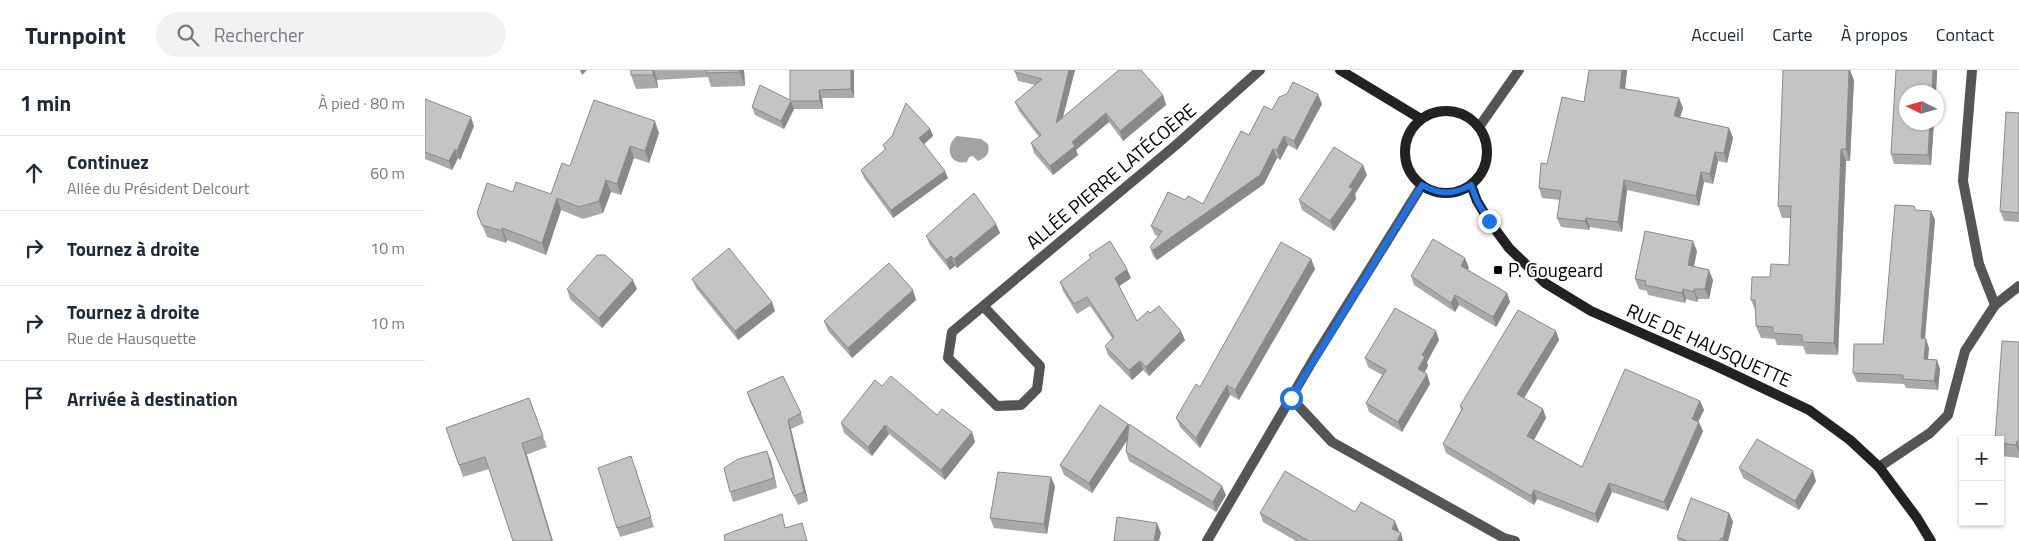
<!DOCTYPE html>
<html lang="fr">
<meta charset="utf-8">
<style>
:root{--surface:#fff;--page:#f2f2f3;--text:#1f2937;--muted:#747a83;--line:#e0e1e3}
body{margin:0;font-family:"Titillium Web",sans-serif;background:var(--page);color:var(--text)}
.controls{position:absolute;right:15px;bottom:15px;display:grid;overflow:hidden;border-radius:0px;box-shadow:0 1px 4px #0004}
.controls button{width:45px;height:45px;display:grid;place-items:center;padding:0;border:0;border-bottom:1px solid var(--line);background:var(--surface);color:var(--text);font:25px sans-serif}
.compass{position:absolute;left:1474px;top:15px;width:45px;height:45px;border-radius:50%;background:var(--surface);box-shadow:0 1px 4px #0004;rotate:275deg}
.stop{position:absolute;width:15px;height:15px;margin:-11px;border:4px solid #1a73e8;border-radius:50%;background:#fff}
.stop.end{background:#1a73e8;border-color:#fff;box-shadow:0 1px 5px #0008}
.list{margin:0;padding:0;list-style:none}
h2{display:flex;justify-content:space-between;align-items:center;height:65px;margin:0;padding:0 20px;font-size:21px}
h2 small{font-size:16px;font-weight:400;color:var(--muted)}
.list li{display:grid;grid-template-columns:32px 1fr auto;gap:15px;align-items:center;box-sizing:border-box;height:75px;padding:0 20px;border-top:1px solid var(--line)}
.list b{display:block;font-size:19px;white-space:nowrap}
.list p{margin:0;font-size:16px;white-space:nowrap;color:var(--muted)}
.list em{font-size:16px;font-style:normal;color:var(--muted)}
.icon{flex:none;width:28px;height:28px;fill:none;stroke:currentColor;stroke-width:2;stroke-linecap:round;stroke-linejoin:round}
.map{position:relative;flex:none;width:1594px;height:471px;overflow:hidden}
header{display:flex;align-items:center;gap:30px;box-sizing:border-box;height:70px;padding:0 25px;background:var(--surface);border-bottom:1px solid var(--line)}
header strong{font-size:24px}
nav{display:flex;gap:28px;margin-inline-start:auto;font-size:18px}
.search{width:350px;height:45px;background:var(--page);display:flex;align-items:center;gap:12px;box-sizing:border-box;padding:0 18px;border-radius:28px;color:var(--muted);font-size:19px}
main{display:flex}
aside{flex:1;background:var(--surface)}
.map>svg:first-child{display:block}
.water{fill:#a3a3a3}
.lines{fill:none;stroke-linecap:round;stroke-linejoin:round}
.street{stroke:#555;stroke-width:10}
.secondary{stroke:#222;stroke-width:10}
.wall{fill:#a9a9a9}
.shaded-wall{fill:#898989}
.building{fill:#c4c4c4;stroke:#898989}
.route{stroke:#1a73e8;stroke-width:6}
.poi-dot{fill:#000;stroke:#fff;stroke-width:2}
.labels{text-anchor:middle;stroke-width:4;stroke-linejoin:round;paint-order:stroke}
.street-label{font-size:19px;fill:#000;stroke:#fff}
.poi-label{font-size:19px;fill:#000;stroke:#fff;text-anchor:start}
</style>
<header>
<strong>Turnpoint</strong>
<div class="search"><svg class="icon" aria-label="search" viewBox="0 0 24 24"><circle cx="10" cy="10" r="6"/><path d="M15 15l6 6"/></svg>Rechercher</div>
<nav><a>Accueil</a><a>Carte</a><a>À propos</a><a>Contact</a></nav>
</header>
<main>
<aside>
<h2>1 min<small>À pied · 80 m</small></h2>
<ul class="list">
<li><svg class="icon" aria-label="ahead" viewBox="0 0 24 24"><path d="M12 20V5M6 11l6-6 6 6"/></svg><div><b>Continuez</b><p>Allée du Président Delcourt</p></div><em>60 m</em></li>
<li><svg class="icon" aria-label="right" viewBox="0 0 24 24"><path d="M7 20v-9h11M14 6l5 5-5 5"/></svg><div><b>Tournez à droite</b></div><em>10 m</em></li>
<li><svg class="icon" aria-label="right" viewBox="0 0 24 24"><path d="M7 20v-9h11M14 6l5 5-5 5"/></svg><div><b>Tournez à droite</b><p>Rue de Hausquette</p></div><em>10 m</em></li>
<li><svg class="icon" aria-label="arrive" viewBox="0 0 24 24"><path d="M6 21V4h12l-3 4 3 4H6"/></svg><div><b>Arrivée à destination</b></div></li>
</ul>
</aside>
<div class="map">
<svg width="1594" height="471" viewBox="0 0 1594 471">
<rect width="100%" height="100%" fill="#fff"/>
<path class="water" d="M532 66 556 69 563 74C565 83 562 87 553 91L548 86 544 87 542 92C524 96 519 76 532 66Z"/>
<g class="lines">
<g class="street">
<path d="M1547 0 1538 111 1554 194 1570 235"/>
<path d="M1054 57 1094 0"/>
<path d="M559 237 615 296 612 319 596 335 572 336 523 288 527 262 751 75 835 0"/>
<path d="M866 328 907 372 1079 468 1090 471"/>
<path d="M1454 397 1505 363 1523 345 1540 281 1570 235 1594 216"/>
<path d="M782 471 888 290 997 115"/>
</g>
<g class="secondary">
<path d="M915 0 996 49"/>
<circle cx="1021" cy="82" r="41"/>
<path d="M1046 115 1052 131 1064 151 1084 178 1120 213 1166 241 1291 296 1384 340 1425 370 1454 397 1492 448 1506 471"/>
</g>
</g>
<g class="wall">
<path d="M206 0H319L320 16 286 17 283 7 232 10 233 18 211 19 206 5Z"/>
<path d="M365 0H429V28H397L398 39H369L359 59 330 45 327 37 365 30Z"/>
<path d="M650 0 638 47 738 25 741 35 698 71 684 52 651 80 653 85 628 105 609 83 606 73 614 67 594 41 590 32 610 15 593 11 590 2Z"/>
<path d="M1164 0H1202L1200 19 1258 38 1255 48 1304 58 1308 68 1302 93 1293 91 1288 114 1279 112 1274 136 1202 120 1197 162 1165 157 1164 160 1136 157 1132 148 1135 130 1117 128 1114 118 1122 94 1159 32Z"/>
<path d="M1471 0H1512V3L1511 22H1482V52H1509L1506 95 1469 94 1466 84Z"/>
<path d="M1429 10 1425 91H1421L1413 285 1381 284 1378 276 1352 275 1350 269 1336 268 1331 256V242L1326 230 1345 207 1364 195 1366 148H1357L1353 136Z"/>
<path d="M0 29 49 56 35 90 33 88 27 100 0 89Z"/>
<path d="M897 34 872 80 863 75 855 90 852 88 839 114 732 190 728 186 725 177 733 166 730 165 726 156 760 130 778 134 824 65 847 40Z"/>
<path d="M1594 43V152L1579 151 1575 141Z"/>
<path d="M505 59 508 66 499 74 523 108 468 148 439 108 436 100 460 80 458 75Z"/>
<path d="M234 63 224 93 209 88 196 125 186 122 178 143 158 149 136 140 121 185 82 170 81 173 62 167 52 143 88 122 126 124 145 96Z"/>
<path d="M942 105 930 124 931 129 909 161 877 140 874 130Z"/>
<path d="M1489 136 1491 141H1506L1510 150 1500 269 1504 278 1503 289 1512 290 1515 299 1513 320 1481 318 1479 314 1432 312 1428 303 1458 274Z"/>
<path d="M571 154 575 163 532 198 530 196 525 200 505 175 501 166Z"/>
<path d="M1272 181 1269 196 1288 210 1284 229H1273L1272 232 1261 229 1260 233 1223 225 1222 221 1214 219 1210 209Z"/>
<path d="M664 185 706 208 694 216 712 251 725 243 760 270 724 306 718 300 707 310 683 285 680 276 687 268 665 236 652 244 638 221 635 212 666 189Z"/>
<path d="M886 189 890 199 814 330 805 325 775 378 755 357 751 348Z"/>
<path d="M1044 198 1042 200 1082 223 1085 232 1071 257 1034 235 1030 242 989 215 986 206Z"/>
<path d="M267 209 350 241 313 270 271 218Z"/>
<path d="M142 219H212L177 258 145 229Z"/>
<path d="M491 230 427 288 403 261 399 251Z"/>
<path d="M1131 261 1134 270 1099 328 1118 339 1121 348 1109 370 1157 397 1275 331 1279 340 1273 352 1278 361 1243 441 1187 422 1173 453 1112 429 1109 435 1021 383 1018 374 1036 340 1035 336Z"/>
<path d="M1014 270 1002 292 1003 296 999 303 1002 304 1005 314 977 362 944 342 941 333 957 305 943 297 940 288Z"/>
<path d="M1594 272V388L1575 386V370Z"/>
<path d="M457 316 547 362 550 372 520 410 464 364 447 386 419 363 416 353Z"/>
<path d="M322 322 376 343 379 353 366 359 383 431 373 435 325 331Z"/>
<path d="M104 328 122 377 64 399 38 407 21 358Z"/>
<path d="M704 356 801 425 791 442 704 391 701 382 702 370 667 423 639 405 635 395Z"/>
<path d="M346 391 352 418 308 432 305 422Z"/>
<path d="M210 396 229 457 195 467 192 458Z"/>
<path d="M1314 398 1391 411 1374 440 1318 408Z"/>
<path d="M630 416 622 464 569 458 565 448Z"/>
<path d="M930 442 974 461 973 462 976 463 978 471H871L838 452 835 443Z"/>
<path d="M1304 443 1308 452 1303 471H1253L1252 467Z"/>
</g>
<g class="shaded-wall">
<path d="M155 0H162L157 5Z"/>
<path d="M228 0H229L232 10 233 18 228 5Z"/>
<path d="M315 0H319L320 16 315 2Z"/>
<path d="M426 0H429V28L426 19Z"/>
<path d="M644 0H650L634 62 631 53Z"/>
<path d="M1197 0H1202L1199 28 1195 18Z"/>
<path d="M1424 0H1425L1429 10 1425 91 1421 79Z"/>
<path d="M1508 0H1512V3L1511 22H1507Z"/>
<path d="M394 20 397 28 398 39 395 31Z"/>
<path d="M893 24 897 34 872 80 869 71Z"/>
<path d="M738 25 741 35 698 71 695 61Z"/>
<path d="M1254 28 1258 38 1252 56 1249 46Z"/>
<path d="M366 31 369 39 359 59 356 51Z"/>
<path d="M681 43 684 52 651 80 653 85 628 105 625 96 647 72Z"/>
<path d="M46 47 49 56 35 90 32 81Z"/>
<path d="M230 51 234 63 224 93 220 81Z"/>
<path d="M1505 52H1509L1506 95 1503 85Z"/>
<path d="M1304 58 1308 68 1302 93 1299 83Z"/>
<path d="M505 59 508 66 497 76 494 68Z"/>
<path d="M859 66 863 75 855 90 852 80Z"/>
<path d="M205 76 209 88 196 125 192 114Z"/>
<path d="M30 79 33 88 27 100 24 91Z"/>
<path d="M848 79 852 88 839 114 732 190 728 180Z"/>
<path d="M1416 79 1421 91 1413 285 1409 273Z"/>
<path d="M1290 82 1293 91 1288 114 1285 104Z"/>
<path d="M938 95 942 105 930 124 931 129 909 161 905 151 924 117Z"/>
<path d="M520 101 523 108 468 148 466 140Z"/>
<path d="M1276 102 1279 112 1274 136 1271 126Z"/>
<path d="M181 110 186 122 178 143 174 131Z"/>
<path d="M1199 110 1202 120 1197 162 1193 152Z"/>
<path d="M132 128 136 140 121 185 117 173Z"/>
<path d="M1506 141 1510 150 1499 278 1496 268Z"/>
<path d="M1161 148 1165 157 1164 160 1160 151Z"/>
<path d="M571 154 575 163 532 198 529 189Z"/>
<path d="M77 158 82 170 81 173 77 161Z"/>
<path d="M1268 171 1272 181 1267 205 1263 195Z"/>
<path d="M526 186 530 196 525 200 521 190Z"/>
<path d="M1040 188 1044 198 1039 206 1036 196Z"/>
<path d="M886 189 890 199 814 330 810 320Z"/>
<path d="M702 199 706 208 693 217 690 208Z"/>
<path d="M1284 200 1288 210 1284 229 1280 219Z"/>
<path d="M208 210 212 219 177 258 174 248Z"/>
<path d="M1258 219 1261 229 1260 233 1257 223Z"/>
<path d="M1269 219 1273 229 1272 232 1269 222Z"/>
<path d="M488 220 491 230 427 288 423 278Z"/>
<path d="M1082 223 1085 232 1071 257 1068 247Z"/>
<path d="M1030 225 1034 235 1030 242 1026 233Z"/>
<path d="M347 232 350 241 313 270 310 261Z"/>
<path d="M756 261 760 270 724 306 721 297Z"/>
<path d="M1011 261 1014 270 1002 292 1003 296 996 309 993 299 997 285Z"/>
<path d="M1131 261 1134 270 1096 333 1092 324Z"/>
<path d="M1501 269 1504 278 1502 298 1499 289Z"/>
<path d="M1512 290 1515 299 1513 320 1509 311Z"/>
<path d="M715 291 718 300 707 310 704 300Z"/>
<path d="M1002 304 1005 314 977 362 973 352Z"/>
<path d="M802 315 805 325 775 378 771 368Z"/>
<path d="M1275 331 1279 340 1270 358 1267 349Z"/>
<path d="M1118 339 1121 348 1106 375 1102 366Z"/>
<path d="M363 350 366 359 383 431 379 422Z"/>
<path d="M1274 352 1278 361 1243 441 1239 432Z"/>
<path d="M703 354 707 363 667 423 664 413Z"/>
<path d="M460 355 464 364 447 386 443 377Z"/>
<path d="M547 362 550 372 520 410 516 400Z"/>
<path d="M1592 371 1594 376V383L1591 375Z"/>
<path d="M97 373 102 385 128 471H127Z"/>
<path d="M342 381 346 391 352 418 349 408Z"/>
<path d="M1388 401 1391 411 1374 440 1370 431Z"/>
<path d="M626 407 630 416 622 464 619 454Z"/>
<path d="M1184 413 1187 422 1173 453 1170 444Z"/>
<path d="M797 416 801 425 791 442 788 432Z"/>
<path d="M1109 420 1112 429 1109 435 1106 426Z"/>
<path d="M1304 443 1308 452 1303 471H1298V469Z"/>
<path d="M970 451 974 461 971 468 967 459Z"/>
<path d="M732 453 736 463 734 471H729Z"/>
<path d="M976 463 978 471H972Z"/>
</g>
<g class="building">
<rect x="206" y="0" width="22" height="5"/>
<path d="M281 0H315V2L281 3Z"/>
<path d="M365 0H426V19L394 20 395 31H366L356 51 327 37 335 15 365 30Z"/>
<path d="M590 0H644L631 53 694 0H716L738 25 695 61 681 43 647 72 650 76 625 96 606 73 616 65 590 32 617 9 590 2Z"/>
<path d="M1164 0H1197L1195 18 1254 28 1249 46 1304 58 1299 83 1290 82 1285 104 1276 102 1271 126 1199 110 1193 152 1161 148 1160 151 1132 148 1136 121 1114 118 1116 93 1122 94 1137 27 1159 32Z"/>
<path d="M1358 0H1424L1421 79H1416L1409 273 1377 272V265L1348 263V257L1331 256 1330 230H1326L1327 207H1345L1346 194 1364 195 1366 136H1353Z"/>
<path d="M1471 0H1508L1507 22H1482V52H1505L1503 85 1466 84Z"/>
<path d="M868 12 893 24 869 71 859 66 852 80 848 79 835 105 728 180 725 177 737 161 726 156 743 122 760 130 763 126 778 134 816 61 824 65 839 36 847 40 854 27 862 24Z"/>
<path d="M0 29 46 47 32 81 30 79 24 91 0 82Z"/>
<path d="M169 30 230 51 220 81 205 76 192 114 181 110 174 131 154 137 132 128 117 173 77 158V161L57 155 52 143 62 113 88 122 91 112 126 124 137 93 145 96Z"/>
<path d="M481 33 505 59 494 68 520 101 466 140 436 100 461 79 458 75 467 66Z"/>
<path d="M1581 42 1594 43V143L1575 141Z"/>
<path d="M909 77 938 95 924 117 928 119 905 151 874 130Z"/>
<path d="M549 123 571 154 529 189 526 186 521 190 501 166Z"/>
<path d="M1470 135 1489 136 1490 140 1506 141 1496 268 1501 269 1499 289 1512 290 1509 311 1478 309V305L1428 303 1429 274H1458Z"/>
<path d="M1220 161 1268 171 1263 195 1284 200 1280 219H1269V222L1258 219 1257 223 1220 215 1221 211 1210 209Z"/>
<path d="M1008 169 1040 188 1036 196 1082 223 1068 247 1030 225 1026 233 986 206Z"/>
<path d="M685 171 702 199 690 208 712 251 723 241 725 243 734 236 756 261 721 297 715 291 704 300 680 276 689 267 662 227 649 234 635 212 666 188 664 185Z"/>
<path d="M856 172 886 189 810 320 802 315 771 368 751 348 771 314 775 317Z"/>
<path d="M304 178 347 232 310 261 267 209Z"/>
<path d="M172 185H180L208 210 174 248 142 219Z"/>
<path d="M464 193 488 220 423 278 399 251Z"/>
<path d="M970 238 1011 261 997 285 1000 287 993 299 1002 304 973 352 941 333 961 300 940 288Z"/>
<path d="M1093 240 1131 261 1092 324 1118 339 1102 366 1157 397 1200 299 1275 331 1267 349 1274 352 1239 432 1184 413 1170 444 1109 420 1106 426 1018 374 1038 338 1035 336Z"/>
<path d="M1577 271 1594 272V371H1592L1591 375 1575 373V370H1570Z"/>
<path d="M358 306 376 343 363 350 379 422 369 426 322 322Z"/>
<path d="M466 306 512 345 517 339 547 362 516 400 460 355 443 377 416 353 450 310 457 316Z"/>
<path d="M104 328 118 366 97 373 127 471H88L60 387 34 395 21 358Z"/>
<path d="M675 335 703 354 664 413 635 395Z"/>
<path d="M704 354 797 416 788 432 701 382Z"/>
<path d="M1332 369 1388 401 1370 431 1314 398Z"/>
<path d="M342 381 349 408 305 422 299 398 313 389Z"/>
<path d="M206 386 226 447 192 458 173 398Z"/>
<path d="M860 401 930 442 936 432 970 451 967 459 976 463 972 471H884L835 443Z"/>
<path d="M573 402 626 407 619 454 565 448Z"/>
<path d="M1266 428 1304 443 1298 469 1296 468 1294 471H1263L1252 467Z"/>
<path d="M357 444 360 458 377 453 382 471H300L299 465Z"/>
<path d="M692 447 732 453 729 471H689Z"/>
</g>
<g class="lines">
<path class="route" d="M866 328 997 115C1015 125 1028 125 1046 115L1052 131 1064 151"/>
</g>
<rect class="poi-dot" x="1068" y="195" width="10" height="10" rx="2.5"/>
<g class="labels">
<g class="street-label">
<text transform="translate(686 106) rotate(-40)" y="7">ALLÉE PIERRE LATÉCOÈRE</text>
<text transform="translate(1284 275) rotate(24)" y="7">RUE DE HAUSQUETTE</text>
</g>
<g class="poi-label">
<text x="1083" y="207">P. Gougeard</text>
</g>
</g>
</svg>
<div class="controls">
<button>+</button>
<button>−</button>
</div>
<svg class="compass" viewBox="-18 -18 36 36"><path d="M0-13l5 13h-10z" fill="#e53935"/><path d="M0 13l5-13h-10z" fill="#747a83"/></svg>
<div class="stop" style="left:866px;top:328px"></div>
<div class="stop end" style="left:1064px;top:151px"></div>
</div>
</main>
